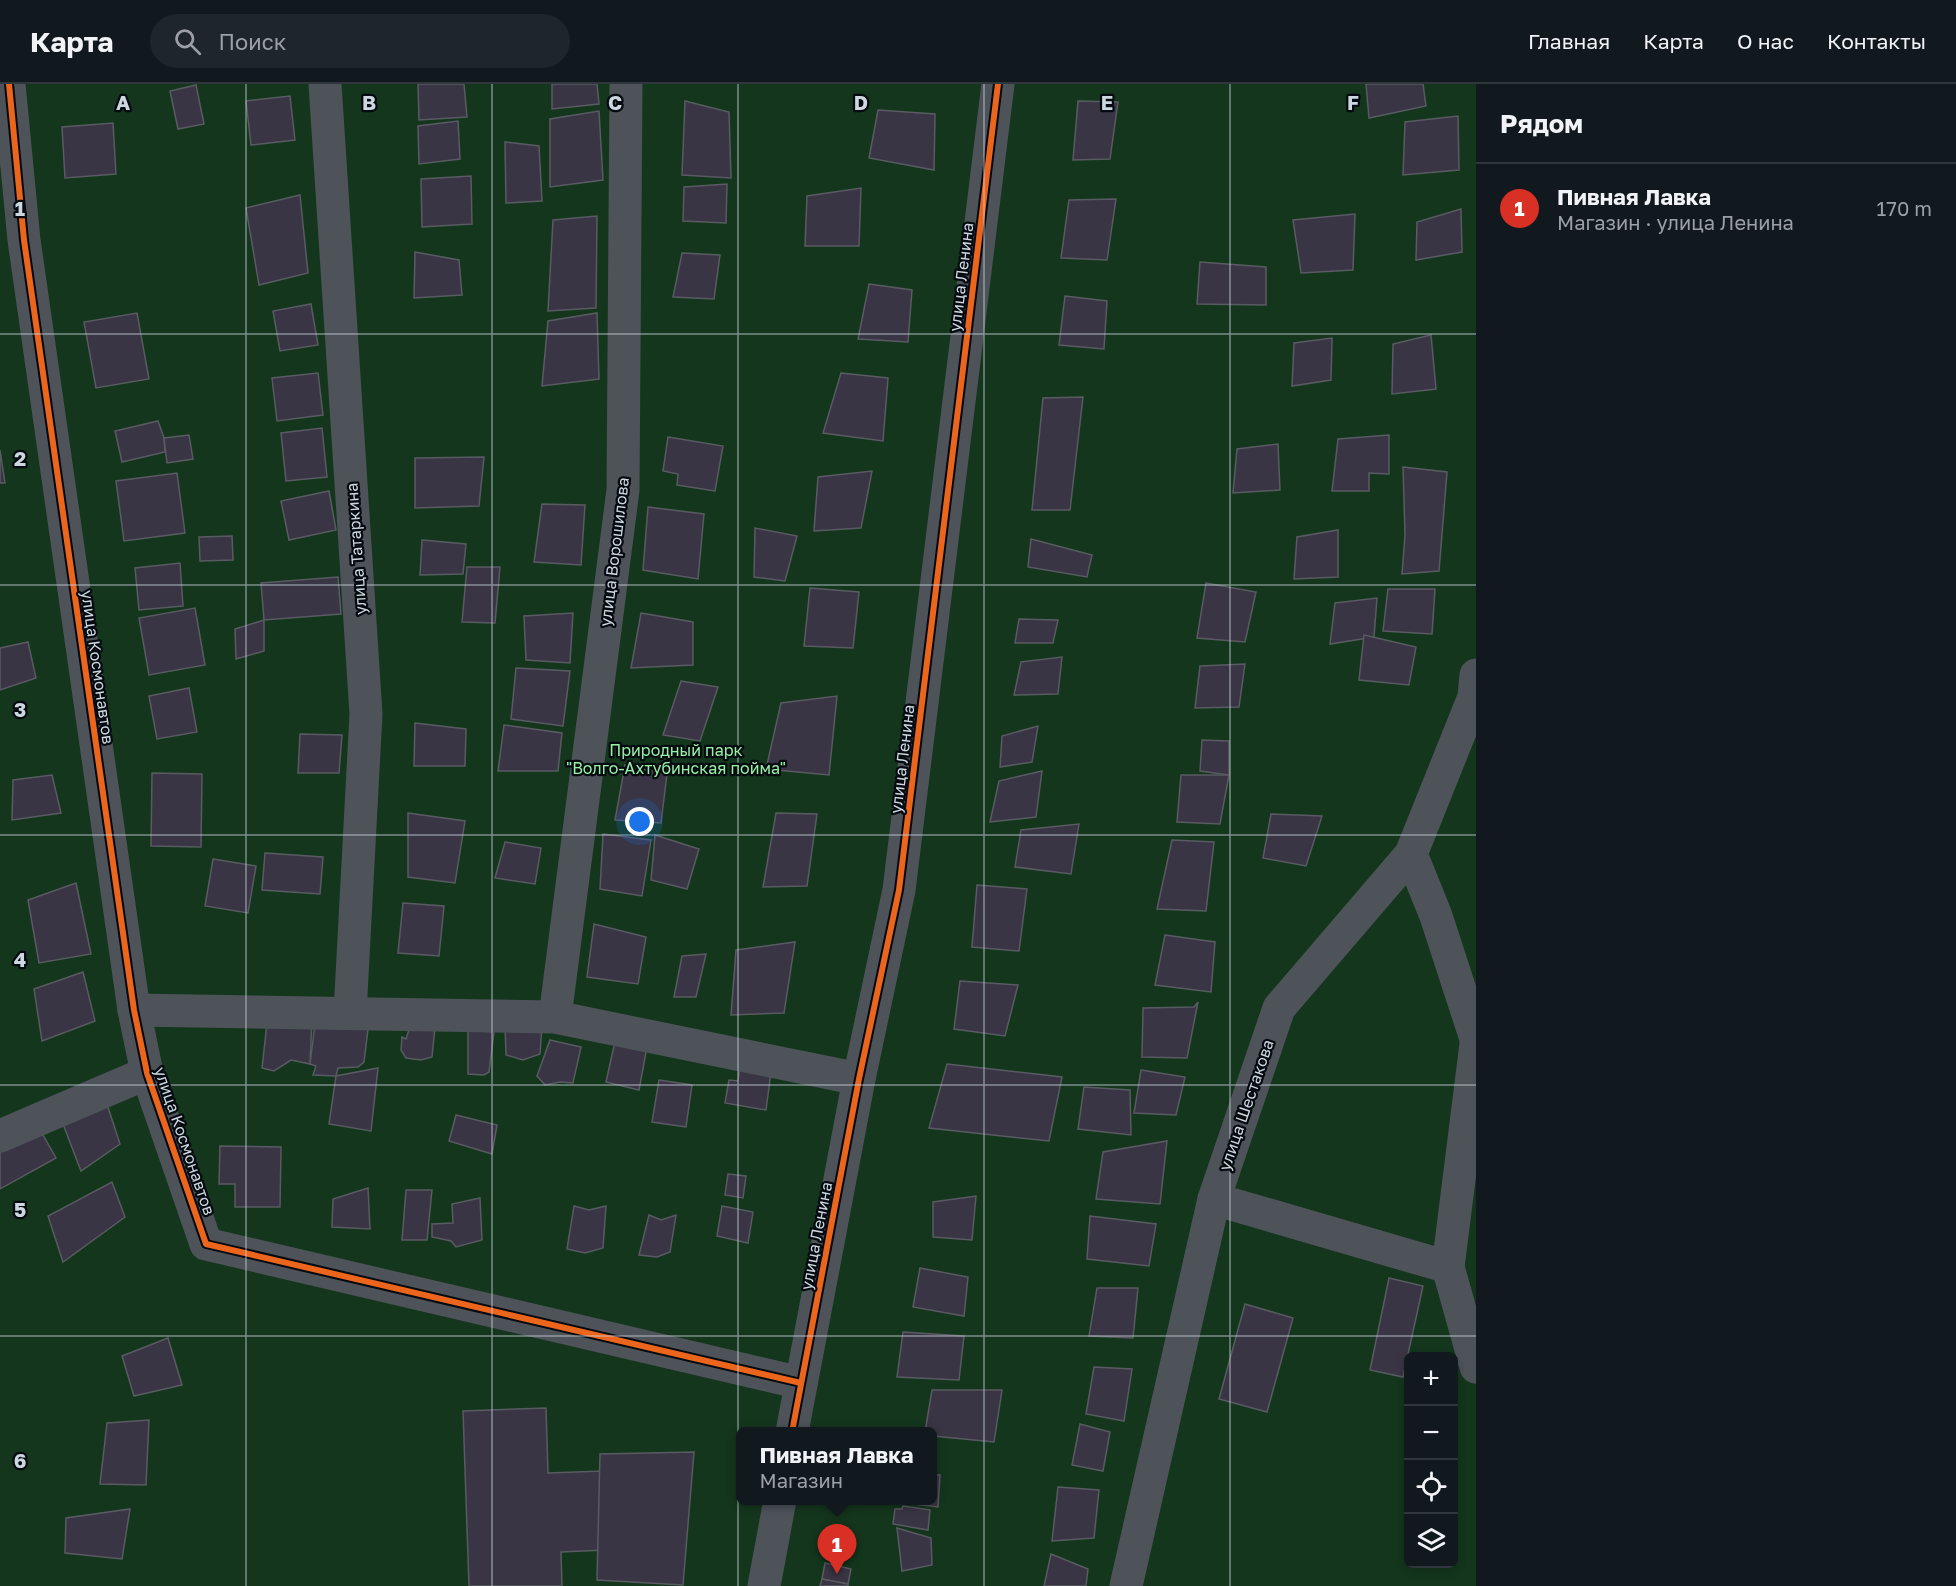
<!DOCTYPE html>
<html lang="ru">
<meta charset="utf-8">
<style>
:root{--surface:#11181e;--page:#1e252b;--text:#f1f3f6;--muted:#9ca0a4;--line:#30373c;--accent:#d93025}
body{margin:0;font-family:"Golos Text",sans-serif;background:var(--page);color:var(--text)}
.controls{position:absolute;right:18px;bottom:18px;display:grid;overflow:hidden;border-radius:9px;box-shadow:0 3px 9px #0003}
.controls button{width:54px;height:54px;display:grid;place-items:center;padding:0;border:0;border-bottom:2px solid var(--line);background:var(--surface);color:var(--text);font:30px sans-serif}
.you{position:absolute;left:640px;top:738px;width:21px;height:21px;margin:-15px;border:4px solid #fff;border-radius:50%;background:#1a73e8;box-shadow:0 0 0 9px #1a73e833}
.badge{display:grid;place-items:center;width:39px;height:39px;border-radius:50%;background:var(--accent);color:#fff;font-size:20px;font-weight:700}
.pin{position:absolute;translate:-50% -50px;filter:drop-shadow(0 2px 3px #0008)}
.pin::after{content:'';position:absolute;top:32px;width:21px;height:18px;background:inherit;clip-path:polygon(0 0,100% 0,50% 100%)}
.popup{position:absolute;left:736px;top:1343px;width:201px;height:78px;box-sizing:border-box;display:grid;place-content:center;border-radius:9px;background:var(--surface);filter:drop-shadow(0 2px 4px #0005);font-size:20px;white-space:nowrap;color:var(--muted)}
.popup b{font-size:22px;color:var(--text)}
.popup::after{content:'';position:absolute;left:50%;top:100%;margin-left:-12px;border:12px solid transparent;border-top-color:var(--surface)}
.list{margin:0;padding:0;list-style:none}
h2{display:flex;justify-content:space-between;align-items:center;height:78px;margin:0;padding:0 24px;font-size:26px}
h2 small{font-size:20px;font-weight:400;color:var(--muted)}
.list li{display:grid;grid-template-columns:39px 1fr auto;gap:18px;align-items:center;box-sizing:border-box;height:90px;padding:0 24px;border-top:2px solid var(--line)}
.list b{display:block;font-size:22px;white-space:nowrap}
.list p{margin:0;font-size:20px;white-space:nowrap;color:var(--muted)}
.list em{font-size:20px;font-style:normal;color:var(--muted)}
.icon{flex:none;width:33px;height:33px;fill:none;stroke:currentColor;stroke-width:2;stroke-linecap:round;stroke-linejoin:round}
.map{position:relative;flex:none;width:1476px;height:1502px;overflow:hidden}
header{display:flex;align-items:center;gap:36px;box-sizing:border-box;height:84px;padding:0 30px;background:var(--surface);border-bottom:2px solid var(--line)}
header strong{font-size:28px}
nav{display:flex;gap:33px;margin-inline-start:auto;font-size:21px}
.search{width:420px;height:54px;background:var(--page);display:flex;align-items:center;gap:15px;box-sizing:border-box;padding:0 21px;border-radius:33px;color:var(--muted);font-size:22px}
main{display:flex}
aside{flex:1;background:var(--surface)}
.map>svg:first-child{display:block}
.green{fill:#14361d;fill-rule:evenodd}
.building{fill:#393544;stroke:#595b62;stroke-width:1.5}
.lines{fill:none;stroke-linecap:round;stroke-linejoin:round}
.minor{stroke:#4d5359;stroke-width:33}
.cycleway-casing{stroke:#040a0f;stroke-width:10}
.cycleway{stroke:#eb651d;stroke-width:6}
.grid{fill:none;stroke:#cdd7e0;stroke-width:1.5;stroke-opacity:0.55}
.labels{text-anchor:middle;stroke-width:4.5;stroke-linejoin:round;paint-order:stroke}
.street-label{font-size:16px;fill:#cdd7e0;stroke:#040a0f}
.park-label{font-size:16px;fill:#96f1a5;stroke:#040a0f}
.grid-label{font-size:20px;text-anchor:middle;font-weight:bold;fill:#cdd7e0;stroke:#040a0f;stroke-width:4.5;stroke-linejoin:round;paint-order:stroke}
</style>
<header>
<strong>Карта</strong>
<div class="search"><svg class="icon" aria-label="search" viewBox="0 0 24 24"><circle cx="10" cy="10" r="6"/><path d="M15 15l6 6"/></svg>Поиск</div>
<nav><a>Главная</a><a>Карта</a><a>О нас</a><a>Контакты</a></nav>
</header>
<main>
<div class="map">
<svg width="1476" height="1502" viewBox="0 0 1476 1502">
<rect width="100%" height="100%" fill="#172028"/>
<path class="green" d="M0 0H1476V1502H0ZM1408 1272H1454V1480H1408ZM741 1348H933V1416H741Z"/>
<g class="building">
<path d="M418 0H464L467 33 419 36Z"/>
<path d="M552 0H597L599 20 552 25Z"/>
<path d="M1366 0H1423L1426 22 1369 34Z"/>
<path d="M196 1 204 40 178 45 170 7Z"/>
<path d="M290 12 295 56 251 61 246 17Z"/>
<path d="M685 17 729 28 731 94 682 91Z"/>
<path d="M1078 17 1118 18 1110 75 1073 76Z"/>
<path d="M878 26 935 30 934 86 869 74Z"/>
<path d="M599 27 603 96 550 103V35Z"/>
<path d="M1458 32 1459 86 1403 91 1405 38Z"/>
<path d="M458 37 460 75 419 80 418 42Z"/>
<path d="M113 39 116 90 65 94 62 43Z"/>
<path d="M505 58 539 62 542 117 506 119Z"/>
<path d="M471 92 472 140 422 143 421 95Z"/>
<path d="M727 100 726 139 683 137 684 103Z"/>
<path d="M861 104 859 162H805L807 112Z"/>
<path d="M300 111 308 189 259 201 246 124Z"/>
<path d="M1116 115 1107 176 1061 174 1069 116Z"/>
<path d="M1461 125 1462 168 1416 176 1417 138Z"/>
<path d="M1355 130 1353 186 1301 189 1293 136Z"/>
<path d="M597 132 596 224 548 227 553 136Z"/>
<path d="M415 168 459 176 462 211 414 214Z"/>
<path d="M682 169 720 171 714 215 673 213Z"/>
<path d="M1200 178 1266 183V221L1197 220Z"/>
<path d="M869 200 912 206 908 258 858 255Z"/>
<path d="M1065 212 1107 217 1104 265 1059 261Z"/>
<path d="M311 220 318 261 280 267 273 227Z"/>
<path d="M137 229 149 295 96 304 84 238Z"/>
<path d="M597 229 599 295 542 302 548 237Z"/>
<path d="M1431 251 1436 305 1392 310 1393 260Z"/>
<path d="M1332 254 1331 296 1292 302 1294 259Z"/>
<path d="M318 289 323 331 277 337 272 294Z"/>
<path d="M841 289 888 294 883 357 823 349Z"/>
<path d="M1083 313 1070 426H1032L1043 314Z"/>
<path d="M158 337 164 354 165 368 122 378 115 347Z"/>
<path d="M322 344 327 393 286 397 281 349Z"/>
<path d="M189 351 193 375 167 379 164 354Z"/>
<path d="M1389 351V390L1369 389V407H1332L1338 355Z"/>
<path d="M668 353 723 362 715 407 677 401 678 390 663 387Z"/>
<path d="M1278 360 1280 406 1233 409 1237 365Z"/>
<path d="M0 366 5 399H0Z"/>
<path d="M484 373 479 422 415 424V374Z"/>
<path d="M1403 383 1447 388 1439 487 1402 490 1405 451Z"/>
<path d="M872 387 861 444 814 447 818 393Z"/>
<path d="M177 389 185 449 124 457 116 397Z"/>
<path d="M329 407 336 446 289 456 281 417Z"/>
<path d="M542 420 585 421 581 481 534 478Z"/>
<path d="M648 423 704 430 698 495 643 486Z"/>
<path d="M755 444 797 452 785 497 754 493Z"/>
<path d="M1338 446V493L1294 495 1297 453Z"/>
<path d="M232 452 233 476 200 477 199 453Z"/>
<path d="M1031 455 1092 471 1087 493 1028 483Z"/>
<path d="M422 456 466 460 463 490 420 491Z"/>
<path d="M180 479 183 522 139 526 135 484Z"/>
<path d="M467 483H500L495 539 462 538Z"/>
<path d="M338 493 341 530 264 536 261 499Z"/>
<path d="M1206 499 1256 508 1245 558 1197 554Z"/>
<path d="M810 504 859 508 853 564 804 562Z"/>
<path d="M1388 505H1435L1432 550 1383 547Z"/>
<path d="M1377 514 1374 553 1330 560 1335 519Z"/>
<path d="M195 524 205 581 149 591 139 534Z"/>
<path d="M573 529 570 579 526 576 524 532Z"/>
<path d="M641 529 693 538V581L631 584Z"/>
<path d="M1019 535 1058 536 1053 559H1015Z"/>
<path d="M264 536V567L236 575 235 545Z"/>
<path d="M1364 551 1416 563 1409 601 1359 596Z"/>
<path d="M28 558 36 594 0 606V564Z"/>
<path d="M1062 573 1058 610 1014 611 1021 578Z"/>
<path d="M1245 580 1239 623 1195 624 1200 582Z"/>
<path d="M516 584 570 587 563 642 511 635Z"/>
<path d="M681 597 718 603 700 657 663 651Z"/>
<path d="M189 604 197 648 157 655 149 612Z"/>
<path d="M837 612 829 691 766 685 781 619Z"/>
<path d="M415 639 466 645 465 682H414Z"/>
<path d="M504 641 562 649 558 687H498Z"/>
<path d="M1038 642 1032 678 1000 683 1002 652Z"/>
<path d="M300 650 342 651 339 689H298Z"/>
<path d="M1202 656 1229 657V691L1200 687Z"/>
<path d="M625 681 667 690 661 739 615 736Z"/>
<path d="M1042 687 1036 733 990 738 999 697Z"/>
<path d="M152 689 202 690 201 763 151 762Z"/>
<path d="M52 691 61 729 12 736 13 696Z"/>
<path d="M1181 691H1229L1220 740 1177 738Z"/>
<path d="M408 729 465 737 455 799 408 793Z"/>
<path d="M776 729 817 730 807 802 763 803Z"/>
<path d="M1271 730 1322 732 1306 782 1263 774Z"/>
<path d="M1079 740 1071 790 1015 783 1021 746Z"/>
<path d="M603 750 651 756 642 812 600 805Z"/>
<path d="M655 751 699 765 687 805 651 796Z"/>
<path d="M1172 756 1214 758 1206 827 1157 825Z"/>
<path d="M505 758 541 764 535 800 495 794Z"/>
<path d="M265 769 323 773 320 810 262 806Z"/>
<path d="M213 775 256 782 248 829 205 822Z"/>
<path d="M76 799 91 870 39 879 28 816Z"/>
<path d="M977 801 1027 805 1019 867 972 863Z"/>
<path d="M403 819 444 822 439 872 398 869Z"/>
<path d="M594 840 646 853 638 900 587 893Z"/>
<path d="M1165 851 1215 858 1211 908 1155 901Z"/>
<path d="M795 858 784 929 731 931 736 866Z"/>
<path d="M706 870 696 913H674L682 872Z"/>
<path d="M83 888 95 937 42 957 34 905Z"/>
<path d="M960 897 1018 901 1005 952 954 945Z"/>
<path d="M1198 918 1187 974 1142 973 1143 924 1194 923Z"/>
<path d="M316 932 369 937 364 978 358 983 338 984 336 992 313 991 316 982 310 980Z"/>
<path d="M312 935 310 980 291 976 274 987 262 984 267 939Z"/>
<path d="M505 940 542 941 540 970 523 976 506 971Z"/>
<path d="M435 943 432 973 421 976 406 974 401 966 402 953 406 955 409 946Z"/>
<path d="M468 946 494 948 489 988 484 991 468 990Z"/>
<path d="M616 953 647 963 639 1006 606 998Z"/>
<path d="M550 956 581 963 573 999 560 998 545 1001 537 992Z"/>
<path d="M947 980 1062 993 1049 1057 929 1044Z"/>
<path d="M740 982 771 988 766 1026 725 1019 729 996 738 997Z"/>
<path d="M378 984 371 1047 329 1040 336 992Z"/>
<path d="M1141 986 1185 993 1176 1031 1134 1029Z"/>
<path d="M659 996 692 1001 686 1043 652 1038Z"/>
<path d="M1084 1003 1130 1006 1131 1051 1078 1045Z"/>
<path d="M105 1014 120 1060 81 1087 63 1040Z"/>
<path d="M456 1031 497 1041 492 1070 449 1057Z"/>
<path d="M38 1042 56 1074 0 1105V1059Z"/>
<path d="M1167 1057 1160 1120 1096 1115 1103 1068Z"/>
<path d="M220 1062 281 1063 280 1123H235V1100H219Z"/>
<path d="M728 1090 746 1092 743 1114 725 1111Z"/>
<path d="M112 1098 125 1133 63 1178 48 1132Z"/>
<path d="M368 1104 370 1145 332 1143 333 1115Z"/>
<path d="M406 1106H432L427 1156H402Z"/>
<path d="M976 1112 972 1156 933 1153V1118Z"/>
<path d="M480 1114 482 1156 456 1163 451 1157 432 1153V1140L453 1139 452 1120Z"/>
<path d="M574 1122 589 1126 606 1122 603 1164 585 1169 567 1165Z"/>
<path d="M722 1122 753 1128 748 1159 717 1152Z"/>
<path d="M649 1131 661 1136 676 1131 670 1168 657 1173 639 1171Z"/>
<path d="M1090 1132 1156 1140 1149 1182 1087 1175Z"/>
<path d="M920 1184 968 1193 964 1232 913 1223Z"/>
<path d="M1389 1194 1423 1202 1403 1293 1370 1286Z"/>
<path d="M1097 1204H1138L1133 1254 1089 1252Z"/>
<path d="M1245 1220 1293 1234 1267 1328 1219 1315Z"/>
<path d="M903 1248 964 1252 959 1296 897 1293Z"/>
<path d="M168 1254 182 1301 134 1312 122 1272Z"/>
<path d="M1094 1283 1132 1285 1124 1337 1086 1330Z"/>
<path d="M932 1306H1002L994 1358 933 1352V1348H925Z"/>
<path d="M546 1324 548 1389 603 1387 605 1466 561 1468 562 1502H469L463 1327Z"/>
<path d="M149 1336 146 1401 100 1400 107 1339Z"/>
<path d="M1080 1340 1110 1348 1103 1387 1072 1381Z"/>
<path d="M694 1368 683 1501 597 1496 600 1370Z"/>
<path d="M933 1391H940L938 1423 897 1418 933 1416Z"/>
<path d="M1058 1403 1099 1406 1094 1454 1052 1457Z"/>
<path d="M903 1422 930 1426 928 1446 893 1440 895 1425H902Z"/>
<path d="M130 1425 122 1475 65 1469 66 1434Z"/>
<path d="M897 1444 931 1454 932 1481 902 1487Z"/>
<path d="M1051 1470 1088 1485 1086 1502H1044Z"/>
<path d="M825 1479 851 1485 848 1500 822 1495Z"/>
<path d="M822 1495 848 1500V1502H820Z"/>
</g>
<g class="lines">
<g class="minor">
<path d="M9 0 24 156 134 926 147 989 206 1160 801 1299"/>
<path d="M325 0 366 630 350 929"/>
<path d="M1411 770 1436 832 1476 955"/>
<path d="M134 926 555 933 859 995"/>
<path d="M555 933 623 406 626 0"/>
<path d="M0 1052 147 989"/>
<path d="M1214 1115 1448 1183 1476 960"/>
<path d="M1448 1183 1476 1283"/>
<path d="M792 1348 859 995 899 806 998 0"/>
<path d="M764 1502 780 1416"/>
<path d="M1126 1502 1214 1115 1279 924 1411 770 1474 613 1476 591"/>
</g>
<g class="cycleway-casing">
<g id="cycleway">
<path d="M9 0 24 156 134 926 147 989 206 1160 801 1299"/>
<path d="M792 1348 859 995 899 806 998 0"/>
</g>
</g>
<use href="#cycleway" class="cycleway"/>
</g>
<path class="grid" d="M246 0V1502M492 0V1502M738 0V1502M984 0V1502M1230 0V1502M0 250H1476M0 501H1476M0 751H1476M0 1001H1476M0 1252H1476"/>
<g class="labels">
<g class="street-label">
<text transform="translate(961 193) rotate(-83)" y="6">улица Ленина</text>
<text transform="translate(356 465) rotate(-94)" y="6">улица Татаркина</text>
<text transform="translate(614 468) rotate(-83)" y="6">улица Ворошилова</text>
<text transform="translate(98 583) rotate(82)" y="6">улица Космонавтов</text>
<text transform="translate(902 675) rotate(-83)" y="6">улица Ленина</text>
<text transform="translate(1246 1021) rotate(-71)" y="6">улица Шестакова</text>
<text transform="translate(185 1057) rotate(71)" y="6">улица Космонавтов</text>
<text transform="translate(816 1152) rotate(-79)" y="6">улица Ленина</text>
</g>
<g class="park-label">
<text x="676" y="672">Природный парк<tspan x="676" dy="18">"Волго-Ахтубинская пойма"</tspan></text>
</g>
</g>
<g class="grid-label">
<text x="123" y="26">A</text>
<text x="369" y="26">B</text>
<text x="615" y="26">C</text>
<text x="861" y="26">D</text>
<text x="1107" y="26">E</text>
<text x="1353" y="26">F</text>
<text x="20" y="132">1</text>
<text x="20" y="382">2</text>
<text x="20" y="633">3</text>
<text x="20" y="883">4</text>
<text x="20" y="1133">5</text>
<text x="20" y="1384">6</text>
</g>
</svg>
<div class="controls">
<button>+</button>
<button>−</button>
<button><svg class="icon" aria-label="locate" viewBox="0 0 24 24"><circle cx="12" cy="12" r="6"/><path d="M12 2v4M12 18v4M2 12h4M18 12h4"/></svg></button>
<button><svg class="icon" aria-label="layers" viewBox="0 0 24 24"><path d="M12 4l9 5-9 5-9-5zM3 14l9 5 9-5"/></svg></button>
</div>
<div class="you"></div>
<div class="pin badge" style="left:837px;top:1490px">1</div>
<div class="popup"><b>Пивная Лавка</b>Магазин</div>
</div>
<aside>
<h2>Рядом<small></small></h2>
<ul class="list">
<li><span class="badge">1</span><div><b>Пивная Лавка</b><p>Магазин · улица Ленина</p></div><em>170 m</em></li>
</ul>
</aside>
</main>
